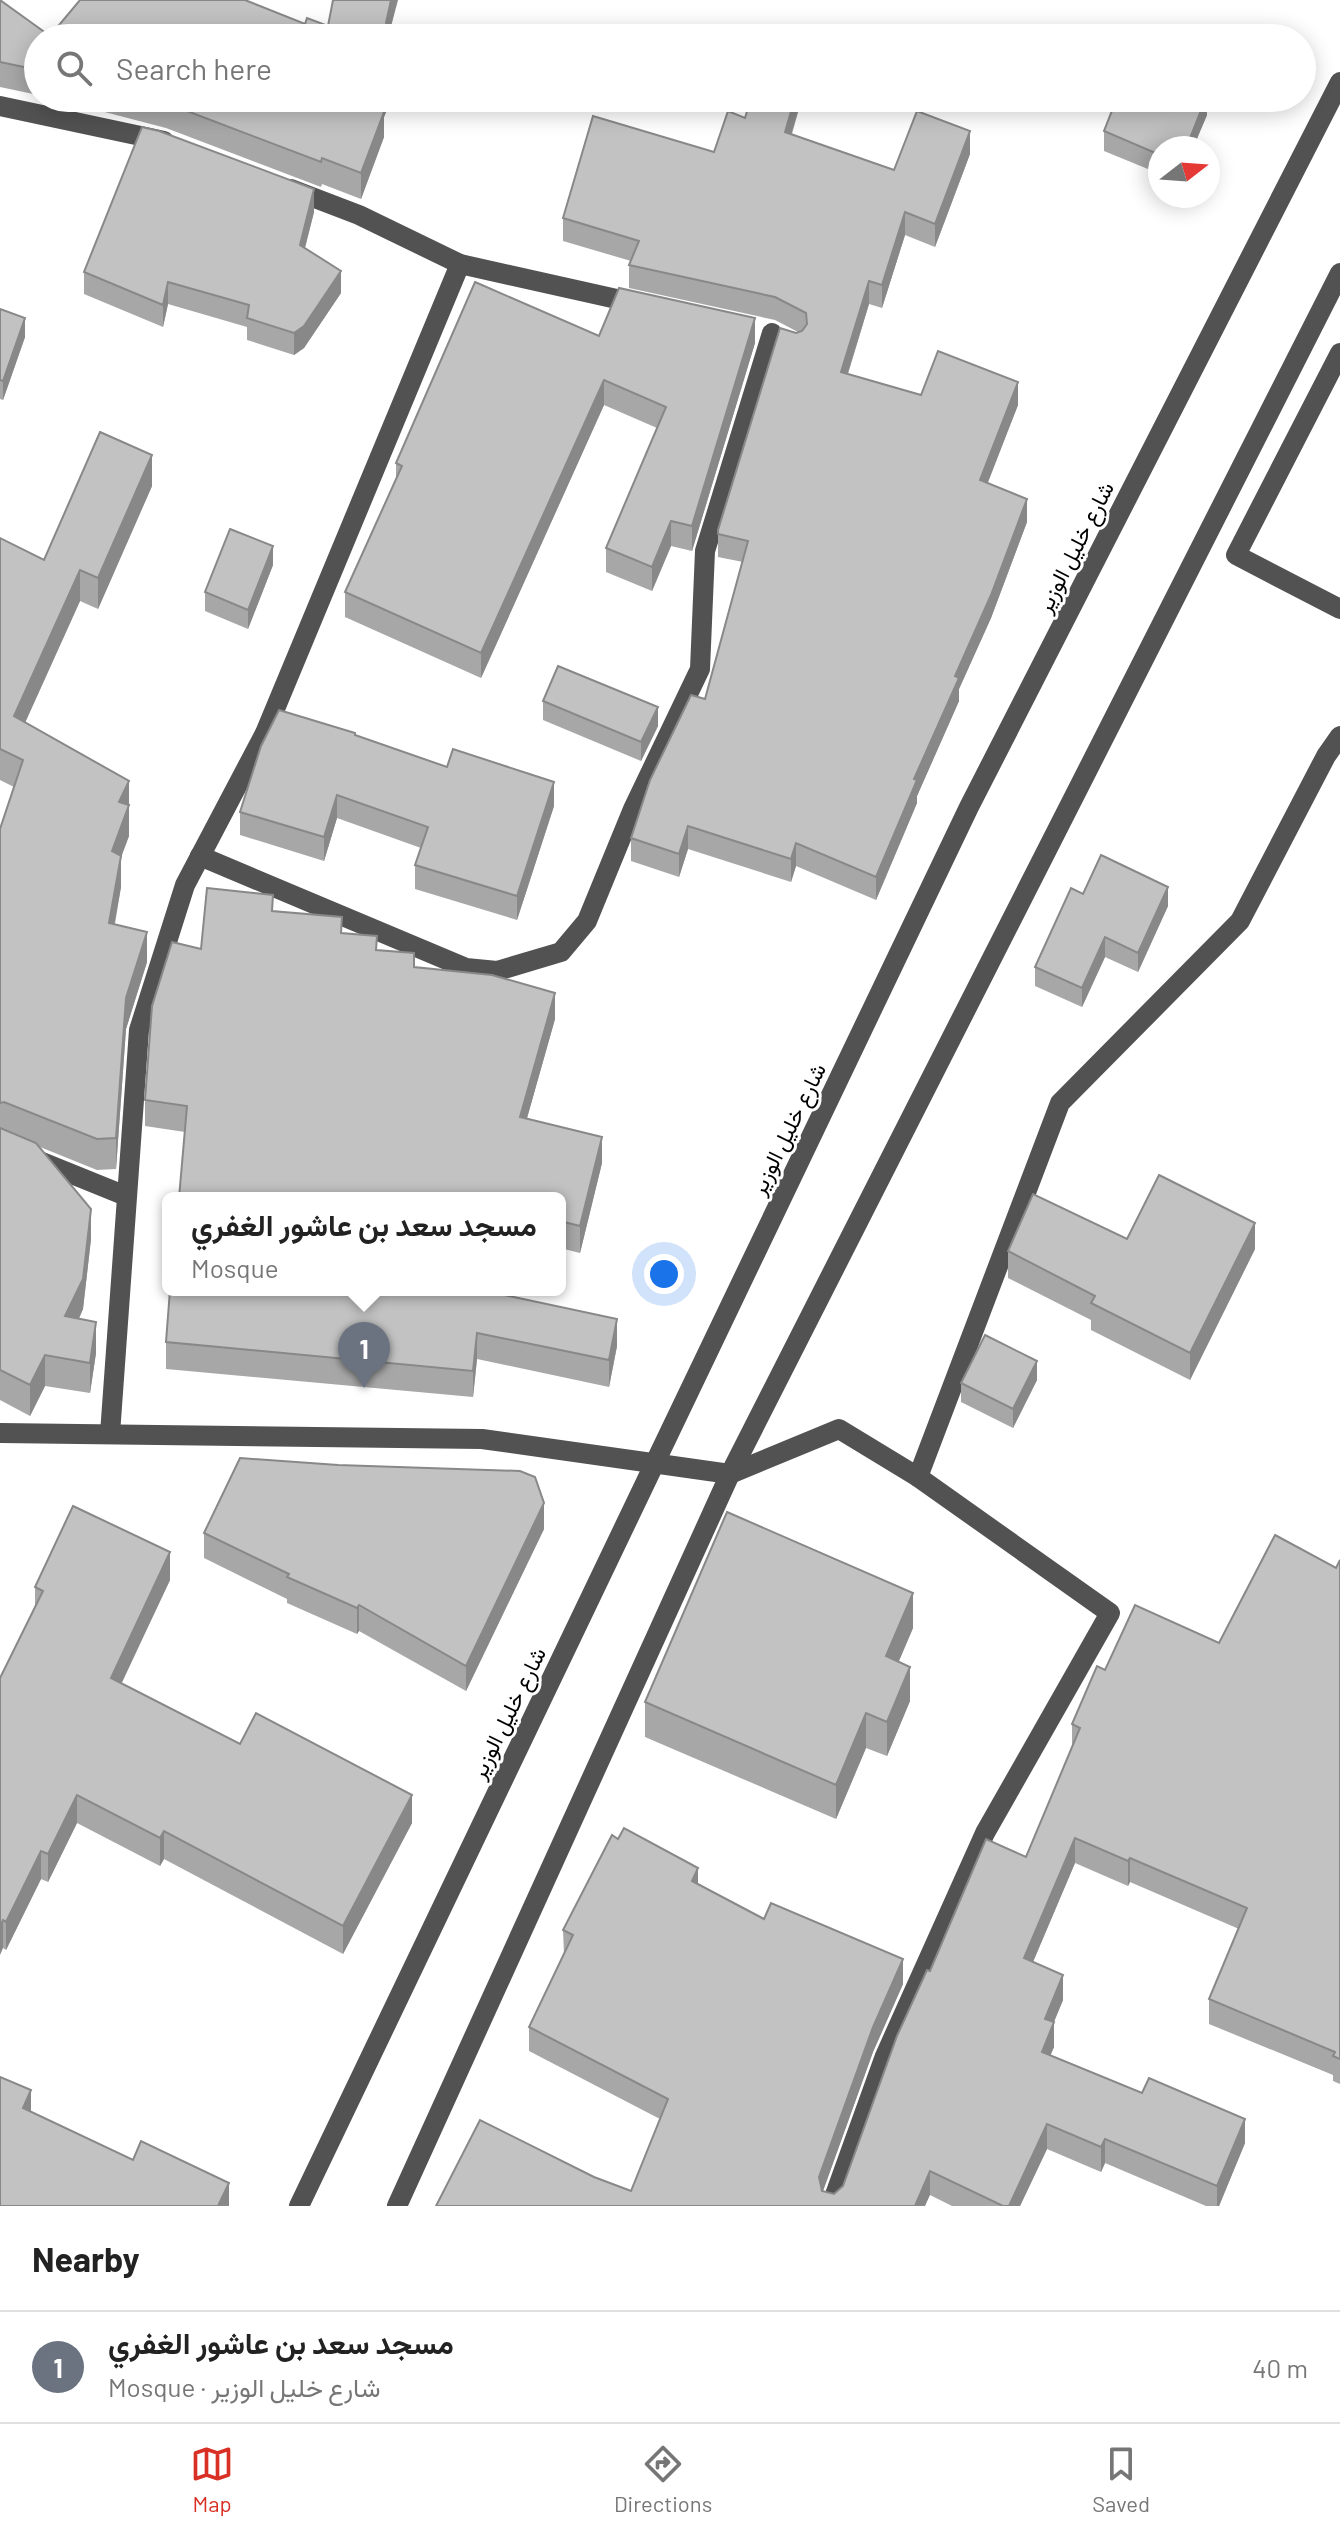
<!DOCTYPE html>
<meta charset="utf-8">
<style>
:root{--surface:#fff;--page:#f6f6f6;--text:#222;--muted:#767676;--line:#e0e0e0;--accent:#d93025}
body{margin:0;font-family:Barlow,Vazirmatn,sans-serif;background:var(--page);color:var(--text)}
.compass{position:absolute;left:1148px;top:136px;width:72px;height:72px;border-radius:50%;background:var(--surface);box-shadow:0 4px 20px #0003;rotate:73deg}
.you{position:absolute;left:664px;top:1274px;width:28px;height:28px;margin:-20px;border:6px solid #fff;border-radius:50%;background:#1a73e8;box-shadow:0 0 0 12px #1a73e833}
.badge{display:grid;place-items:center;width:52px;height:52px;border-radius:50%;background:var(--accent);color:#fff;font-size:26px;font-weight:700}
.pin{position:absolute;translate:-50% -66px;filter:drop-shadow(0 2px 4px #0008)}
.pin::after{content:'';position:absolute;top:42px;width:28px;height:24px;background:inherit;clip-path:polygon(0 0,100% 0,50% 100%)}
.popup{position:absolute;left:162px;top:1192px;width:404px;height:104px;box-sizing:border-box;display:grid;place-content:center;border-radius:12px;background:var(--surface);filter:drop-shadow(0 2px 6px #0005);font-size:26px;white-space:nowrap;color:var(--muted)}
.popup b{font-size:30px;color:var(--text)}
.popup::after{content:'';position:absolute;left:50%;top:100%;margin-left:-16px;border:16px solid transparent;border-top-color:var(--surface)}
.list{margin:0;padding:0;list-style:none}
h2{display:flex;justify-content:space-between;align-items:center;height:104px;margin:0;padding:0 32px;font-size:34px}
h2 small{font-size:26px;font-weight:400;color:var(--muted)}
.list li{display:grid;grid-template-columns:52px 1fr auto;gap:24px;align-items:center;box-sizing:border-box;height:112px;padding:0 32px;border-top:2px solid var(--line)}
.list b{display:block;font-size:30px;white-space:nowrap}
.list p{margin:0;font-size:26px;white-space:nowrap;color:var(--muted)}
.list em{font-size:26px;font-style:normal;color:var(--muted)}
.icon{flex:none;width:44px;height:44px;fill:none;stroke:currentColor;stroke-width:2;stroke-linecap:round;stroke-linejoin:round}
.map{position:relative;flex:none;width:1340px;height:2206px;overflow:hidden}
.search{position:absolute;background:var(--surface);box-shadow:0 4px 20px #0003;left:24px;right:24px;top:24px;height:88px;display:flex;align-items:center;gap:20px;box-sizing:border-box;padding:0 28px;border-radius:44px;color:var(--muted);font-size:30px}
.sheet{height:216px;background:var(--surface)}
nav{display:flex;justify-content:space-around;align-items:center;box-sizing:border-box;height:112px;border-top:2px solid var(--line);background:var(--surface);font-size:22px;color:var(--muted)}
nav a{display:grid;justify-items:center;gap:4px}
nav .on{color:var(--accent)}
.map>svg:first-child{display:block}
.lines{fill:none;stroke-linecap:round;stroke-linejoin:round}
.minor{stroke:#525252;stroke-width:20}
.wall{fill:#a7a7a7}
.shaded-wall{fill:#888}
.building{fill:#c2c2c2;stroke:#888;stroke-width:2}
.labels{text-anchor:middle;stroke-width:6;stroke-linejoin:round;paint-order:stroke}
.street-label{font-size:22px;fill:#000;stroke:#fff}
</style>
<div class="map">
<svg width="1340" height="2206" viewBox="0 0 1340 2206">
<rect width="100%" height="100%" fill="#fff"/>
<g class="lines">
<g class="minor">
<path d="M0 106 164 141"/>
<path d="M291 189 359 215 460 264 639 304"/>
<path d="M1340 353 1236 555 1340 609"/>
<path d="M200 856 466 968 497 971 561 952 587 921 633 809 700 669 705 551 772 333"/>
<path d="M0 1145 126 1196"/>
<path d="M0 1433 482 1439 730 1474 839 1429 918 1477"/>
<path d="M110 1434 139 1030 185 885 265 733 460 264"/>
<path d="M299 2206 969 807 1340 82"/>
<path d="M397 2206 730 1474 1340 273"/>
<path d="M831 2206 885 2056 985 1833 1110 1613 918 1477 1060 1103 1240 921 1326 756 1340 736"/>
</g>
</g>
<g class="wall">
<path d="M0 0 50 36 305 24 391 26 398 38H38V95L0 87Z"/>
<path d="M51 98H392L384 117V137L361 199 322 184 321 187 166 128Z"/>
<path d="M751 98H802L792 134 894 170 970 154 935 247 905 235 882 308 869 304 848 374 921 395 1018 405 987 483 1027 522 991 618 959 689V701L917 796V803L876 900 796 866 791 882 688 849 679 877 631 861V838L705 699 743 562 718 557V530L796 333 798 332 775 320 629 288V265L631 261 563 241V218L714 152 745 118Z"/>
<path d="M1207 98V115L1193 148H1160V174L1104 151V131Z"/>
<path d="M314 212 305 248 341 293 304 348 294 355 247 340V327L168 304 163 327 84 294V272Z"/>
<path d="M0 309 25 337 3 400 0 399Z"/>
<path d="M599 336 755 343 692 551 671 546 652 591 606 572V548L657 428 604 405 481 678 345 617V592L396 479V463Z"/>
<path d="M152 486 98 609 80 601 25 723 129 781V836L121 856V887L115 924 147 962 126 1029 116 1169 97 1170 40 1147 91 1239 83 1309 79 1319 96 1353 90 1393 45 1386 30 1416 0 1400V829L14 787 0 780V538L44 560Z"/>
<path d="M273 565 248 629 205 611V592Z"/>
<path d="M543 701 658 726 641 761 543 720Z"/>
<path d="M355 736 554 806 517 920 415 889V865L421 848 337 818 324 861 240 835V812Z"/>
<path d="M1083 894 1168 906 1138 972 1105 957 1082 1007 1035 986V967Z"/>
<path d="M273 911 342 933 414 967 555 1019 527 1118 602 1163 580 1253 560 1248V1198L185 1132 145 1126V1100L201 949Z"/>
<path d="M1255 1249 1190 1380 1091 1330V1320L1008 1278V1251Z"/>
<path d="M170 1290H483V1291L617 1346 609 1387 477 1359 473 1397 166 1369V1342Z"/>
<path d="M1037 1380 1013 1428 961 1402V1383Z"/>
<path d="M544 1529 466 1691 359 1631 357 1634 287 1603V1599L204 1558V1533Z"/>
<path d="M1340 1560V2084L1333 2081V2075L1209 2024V1999L1239 1929 1130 1882 1128 1886 1075 1863 1033 1962 1063 2000 1054 2022V2047L1050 2055 1245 2143 1219 2206H1206L1105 2163 1101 2172 1047 2149 1020 2206H952L930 2195 436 2206 594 2177 631 2191 660 2119 529 2051V2027L564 1955 563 1930 698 1885 764 1919 903 1984 873 2052 823 2191 834 2194 843 2186 930 1971 1026 1857 1072 1749V1724L1105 1670 1219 1643 1336 1568Z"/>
<path d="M170 1580 121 1683 240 1744 412 1823 343 1954 164 1859 160 1866 77 1823 48 1882 41 1879 6 1950 3 1948 0 1678 35 1608V1587Z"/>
<path d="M913 1628 899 1661 910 1701 887 1756 866 1748 836 1819 645 1737V1702Z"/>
</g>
<g class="shaded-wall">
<path d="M391 0H398L388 38 386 23Z"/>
<path d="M382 98H392L384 117V137L361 199V173L378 109Z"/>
<path d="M795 98H802L785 155V132Z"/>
<path d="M1206 98 1207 115 1193 148H1186Z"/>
<path d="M970 131V154L935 247V224Z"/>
<path d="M314 189V212L300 267V245Z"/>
<path d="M905 212V235L882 308V285Z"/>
<path d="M341 271V293L304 348 294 355V333Z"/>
<path d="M869 281V304L841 395V372Z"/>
<path d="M168 282V304L163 327V305Z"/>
<path d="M25 318V337L3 400V381Z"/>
<path d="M755 318V343L692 551V526Z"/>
<path d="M604 380V405L481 678V653Z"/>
<path d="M1018 382V405L980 503V480Z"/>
<path d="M152 455V486L98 609V578Z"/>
<path d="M1027 499V522L991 618 959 689V701L917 796V803L876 900V877L955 676Z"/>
<path d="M671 521V546L652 591V567Z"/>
<path d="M273 546V565L248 629V610Z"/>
<path d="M80 570V601L14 747V716Z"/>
<path d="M658 707V726L641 761V742Z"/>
<path d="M129 781V836L112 882V851L119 802Z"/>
<path d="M554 782V806L517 920V896Z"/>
<path d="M337 795V818L324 861V837Z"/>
<path d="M688 826V849L679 877V854Z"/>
<path d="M796 843V866L791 882V859Z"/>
<path d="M121 856V887L109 953V923Z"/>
<path d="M1168 887V906L1138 972V953Z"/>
<path d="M147 932V962L126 1029 116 1169V1138L126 998Z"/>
<path d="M1105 937V957L1082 1007V988Z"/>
<path d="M555 993V1019L520 1143V1117Z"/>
<path d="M602 1137V1163L580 1253V1226Z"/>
<path d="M91 1209V1239L83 1309 65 1347V1316Z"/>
<path d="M1255 1223V1249L1190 1380V1353Z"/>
<path d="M617 1319V1346L609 1387V1360Z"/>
<path d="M96 1322V1353L90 1393V1363Z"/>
<path d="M477 1333V1359L473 1397V1371Z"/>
<path d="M45 1355V1386L30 1416V1385Z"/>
<path d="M1037 1361V1380L1013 1428V1409Z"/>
<path d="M544 1503V1529L466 1691V1666Z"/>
<path d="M170 1552V1580L111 1706V1678Z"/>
<path d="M913 1593V1628L886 1691V1656Z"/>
<path d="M359 1605V1631L357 1634V1608Z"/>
<path d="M910 1667V1701L887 1756V1722Z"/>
<path d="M866 1713V1748L836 1819V1785Z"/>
<path d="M77 1795V1823L48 1882V1854Z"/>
<path d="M412 1795V1823L343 1954V1926Z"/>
<path d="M164 1831V1859L160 1866V1838Z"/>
<path d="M1075 1838V1863L1024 1983V1958Z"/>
<path d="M41 1851V1879L6 1950V1922Z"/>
<path d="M1130 1858V1882L1128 1886V1861Z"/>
<path d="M698 1868V1893L692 1881Z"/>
<path d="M3 1920V1948L0 1955V1927Z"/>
<path d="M903 1959V1984L873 2052 819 2202V2177L873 2027Z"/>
<path d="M1063 1975V2000L1045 2043V2019Z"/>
<path d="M1054 2022V2047L1042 2076V2052Z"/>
<path d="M31 2090V2119L23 2108Z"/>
<path d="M1245 2119V2143L1219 2206H1217V2186Z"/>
<path d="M1047 2124V2149L1020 2206H1009Z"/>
<path d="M1105 2139V2163L1101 2172V2147Z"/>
<path d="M930 2171V2195L925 2206H915Z"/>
<path d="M229 2183V2206H218Z"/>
</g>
<g class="building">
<path d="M0 0 50 36 80 0H245L305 24 307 18 328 26 333 0H391L386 23 398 28 395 38H38V70L0 62Z"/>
<path d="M146 98H382L378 109 384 112 361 173 322 158 321 162 166 103Z"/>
<path d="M751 98H795L785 132 894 170 917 111 970 131 935 224 905 212 882 285 869 281 841 372 921 395 938 351 1018 382 980 480 1027 499 991 595 955 676 959 678 914 779 917 780 876 877 796 843 791 859 688 826 679 854 631 838 650 780 691 695 705 699 748 541 718 534V530L780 328 796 333 802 331 807 324 806 313 775 297 629 265 639 241 563 218 593 116 714 152 728 111 745 118Z"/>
<path d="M1117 98H1206L1186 148H1160V155L1104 131Z"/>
<path d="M142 127 159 131 314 189 300 245 341 271 304 326 294 333 247 318 249 305 168 282 163 305 84 272Z"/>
<path d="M475 282 599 336 619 288 755 318 692 526 671 521 652 567 606 548 666 407 604 380 481 653 345 592 402 466 396 463Z"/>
<path d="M0 309 25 318 3 381 0 380Z"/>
<path d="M100 432 152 455 98 578 80 570 14 716 129 781 119 802 129 805 112 851 121 856 109 923 147 932 126 998 116 1138 97 1139 4 1102 0 1103V829L23 760 0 749V538L44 560Z"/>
<path d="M230 529 273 546 248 610 205 592Z"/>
<path d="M558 666 658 707 641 742 543 701Z"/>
<path d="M279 710 355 733V735L447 767 453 749 554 782 517 896 415 865 428 827 337 795 324 837 240 812 261 746Z"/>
<path d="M1101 855 1168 887 1138 953 1105 937 1082 988 1035 967 1071 888 1083 894Z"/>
<path d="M207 888 273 895 272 911 342 917 341 933 377 936 376 950 414 953V967L492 975 555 993 520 1117 602 1137 580 1226 560 1221V1198H179L187 1106 145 1100 152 1006 172 942 201 949Z"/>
<path d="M0 1128 36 1143 91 1209 83 1279 65 1316 96 1322 90 1363 45 1355 30 1385 0 1370Z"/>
<path d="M1159 1175 1255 1223 1190 1353 1091 1303 1095 1296 1008 1251 1033 1194 1127 1239Z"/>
<path d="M170 1290H481L617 1319 609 1360 477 1333 473 1371 166 1342Z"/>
<path d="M985 1335 1037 1361 1013 1409 961 1383Z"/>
<path d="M240 1458 338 1465 520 1471 535 1477 544 1503 466 1666 359 1605 357 1608 287 1577 289 1574 204 1533Z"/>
<path d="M73 1506 170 1552 111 1678 240 1744 256 1713 412 1795 343 1926 164 1831 160 1838 77 1795 48 1854 41 1851 6 1922 3 1920 0 1927V1678L43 1591 35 1587Z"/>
<path d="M727 1512 913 1593 886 1656 910 1667 887 1722 866 1713 836 1785 645 1702Z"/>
<path d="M1275 1535 1336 1568 1340 1560V2059L1333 2056 1335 2052 1209 1999 1247 1908 1130 1858 1128 1861 1075 1838 1024 1958 1063 1975 1045 2019 1054 2022 1042 2052 1142 2093 1149 2078 1245 2119 1217 2186 1105 2139 1101 2147 1047 2124 1009 2206H1003L930 2171 915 2206H436L480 2120 594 2177 631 2191 668 2099 529 2027 573 1935 563 1930 612 1835 618 1839 624 1828 698 1868 692 1881 764 1919 771 1903 903 1959 873 2027 819 2177 822 2191 834 2194 843 2186 897 2036 927 1970 930 1971 986 1839 1026 1857 1080 1728 1072 1724 1097 1666 1105 1670 1135 1605 1219 1643Z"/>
<path d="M0 2077 31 2090 23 2108 133 2160 141 2141 229 2183 218 2206H0Z"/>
</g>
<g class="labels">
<g class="street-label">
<text transform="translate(1075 547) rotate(-63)" y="8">شارع خليل الوزير</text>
<text transform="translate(788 1129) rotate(-64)" y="8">شارع خليل الوزير</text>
<text transform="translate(508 1713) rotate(-64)" y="8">شارع خليل الوزير</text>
</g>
</g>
</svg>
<svg class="compass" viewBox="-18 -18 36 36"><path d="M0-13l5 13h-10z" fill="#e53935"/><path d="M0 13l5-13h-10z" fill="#767676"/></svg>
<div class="you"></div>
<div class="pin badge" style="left:364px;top:1388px;background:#6b7280">1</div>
<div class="popup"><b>مسجد سعد بن عاشور الغفري</b>Mosque</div>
<div class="search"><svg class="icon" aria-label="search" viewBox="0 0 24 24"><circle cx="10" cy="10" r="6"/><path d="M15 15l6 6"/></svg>Search here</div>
</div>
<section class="sheet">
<h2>Nearby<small></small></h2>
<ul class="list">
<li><span class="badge" style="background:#6b7280">1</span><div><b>مسجد سعد بن عاشور الغفري</b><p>Mosque · شارع خليل الوزير</p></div><em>40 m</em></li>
</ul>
</section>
<nav>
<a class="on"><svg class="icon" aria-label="map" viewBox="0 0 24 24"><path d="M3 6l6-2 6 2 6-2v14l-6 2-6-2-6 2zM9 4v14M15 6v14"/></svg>Map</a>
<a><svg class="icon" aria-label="directions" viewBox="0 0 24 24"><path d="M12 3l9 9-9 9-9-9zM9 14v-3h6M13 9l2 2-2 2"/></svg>Directions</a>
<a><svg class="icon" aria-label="saved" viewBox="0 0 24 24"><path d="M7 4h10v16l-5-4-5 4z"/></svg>Saved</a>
</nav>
